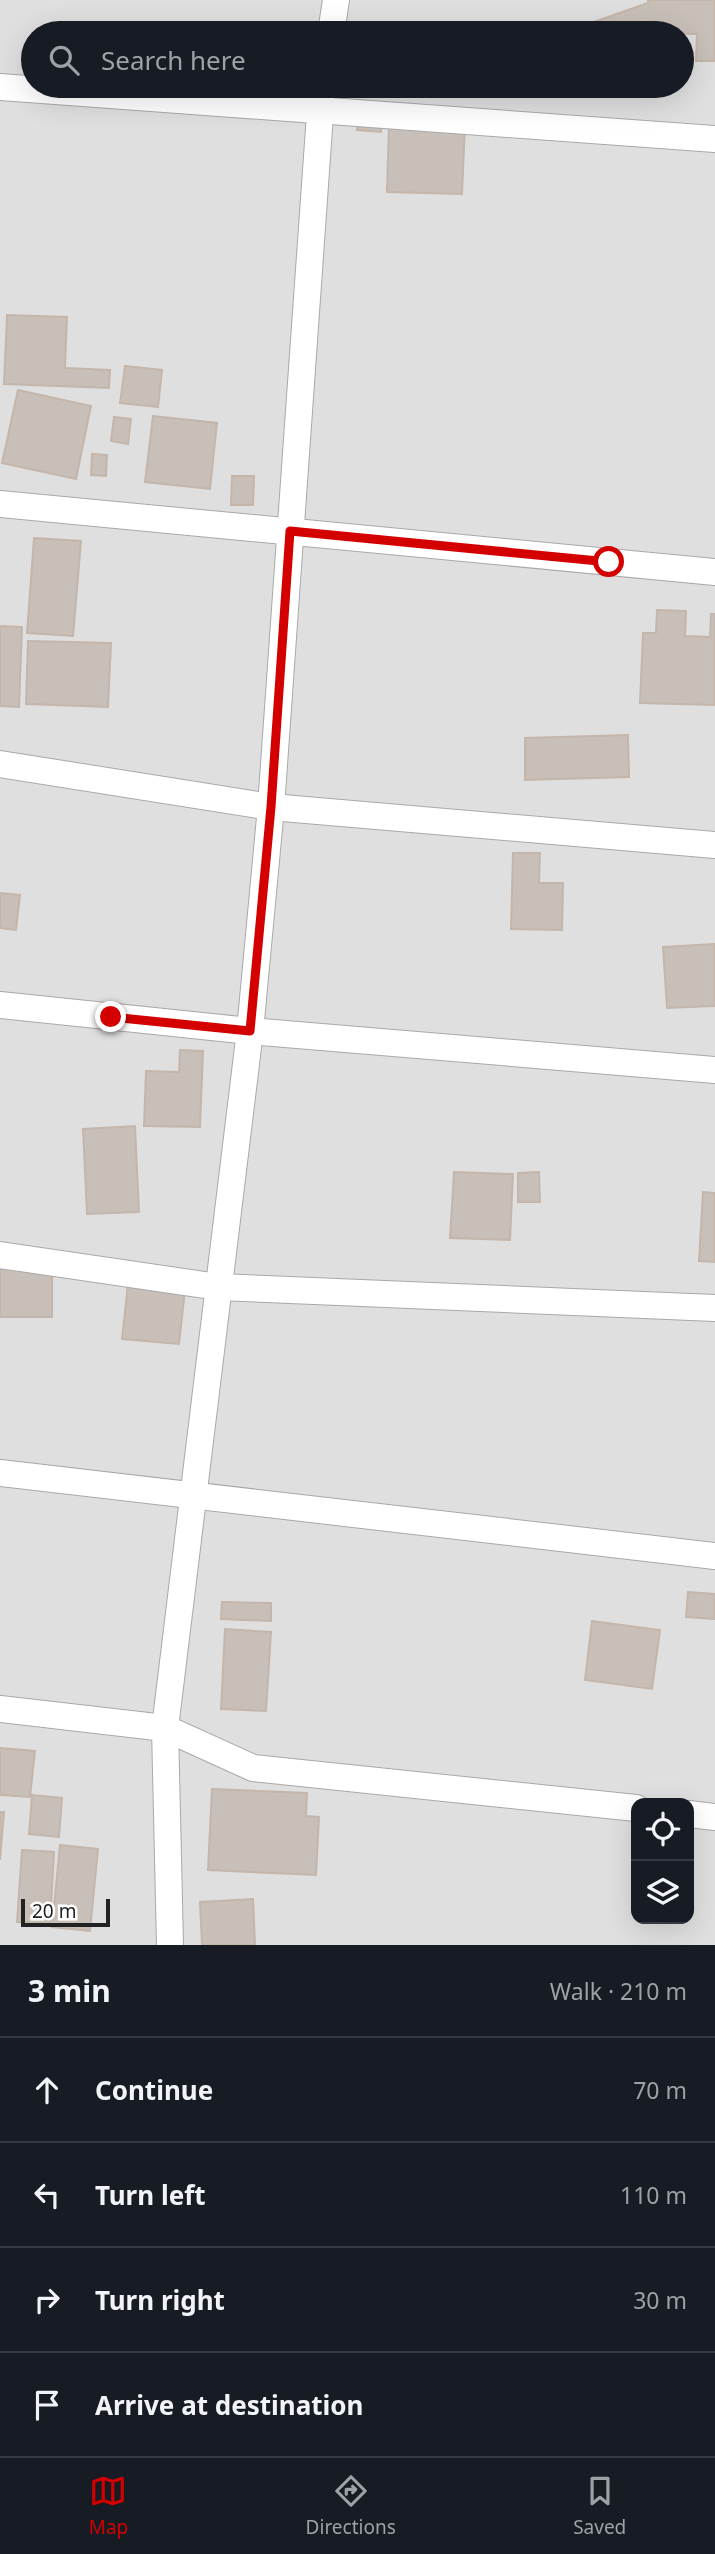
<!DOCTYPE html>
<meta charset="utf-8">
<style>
:root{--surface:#171b24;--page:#20242c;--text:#f1f3f6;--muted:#9ea1a6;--line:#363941;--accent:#d40000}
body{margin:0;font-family:"Noto Sans",sans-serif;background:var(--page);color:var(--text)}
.controls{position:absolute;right:21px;bottom:21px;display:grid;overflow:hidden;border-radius:14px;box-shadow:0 7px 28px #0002}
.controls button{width:63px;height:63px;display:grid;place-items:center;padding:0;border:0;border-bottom:2px solid var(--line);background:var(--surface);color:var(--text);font:35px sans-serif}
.scale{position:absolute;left:21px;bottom:18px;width:89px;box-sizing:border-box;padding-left:7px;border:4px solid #222;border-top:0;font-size:19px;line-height:24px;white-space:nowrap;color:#222;-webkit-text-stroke:5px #fff;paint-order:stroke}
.stop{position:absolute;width:21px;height:21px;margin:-16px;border:5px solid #d40000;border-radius:50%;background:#fff}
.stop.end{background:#d40000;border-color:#fff;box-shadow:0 2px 7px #0008}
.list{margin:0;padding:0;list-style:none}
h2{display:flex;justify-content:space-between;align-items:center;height:91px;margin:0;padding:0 28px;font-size:30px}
h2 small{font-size:23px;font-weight:400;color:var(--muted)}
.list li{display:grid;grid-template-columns:46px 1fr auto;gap:21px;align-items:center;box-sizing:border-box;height:105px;padding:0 28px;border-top:2px solid var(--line)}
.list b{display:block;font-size:26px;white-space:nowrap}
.list em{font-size:23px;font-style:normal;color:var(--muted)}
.icon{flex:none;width:38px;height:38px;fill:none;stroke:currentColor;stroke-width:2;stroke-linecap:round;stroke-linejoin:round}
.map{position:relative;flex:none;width:715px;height:1945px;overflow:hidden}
.search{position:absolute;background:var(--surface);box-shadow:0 7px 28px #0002;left:21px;right:21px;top:21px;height:77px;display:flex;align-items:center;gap:18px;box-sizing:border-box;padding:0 24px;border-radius:38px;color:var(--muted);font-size:26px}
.sheet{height:511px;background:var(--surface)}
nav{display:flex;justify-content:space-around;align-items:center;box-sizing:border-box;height:98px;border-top:2px solid var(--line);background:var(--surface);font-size:19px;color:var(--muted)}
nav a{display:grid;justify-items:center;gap:4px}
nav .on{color:var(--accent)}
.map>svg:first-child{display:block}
.residential{fill:#e0dfdf;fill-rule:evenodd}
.building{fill:#c7bfb8;stroke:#c4b6ab;stroke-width:2}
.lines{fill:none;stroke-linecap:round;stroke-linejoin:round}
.street-casing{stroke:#a9a9a9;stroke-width:28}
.street{stroke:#fff;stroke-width:26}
.route{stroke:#d40000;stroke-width:9}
</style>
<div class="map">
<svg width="715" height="1945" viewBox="0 0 715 1945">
<rect width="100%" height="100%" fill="#f2efe9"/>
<path class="residential" d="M0 0H715V1945H0ZM33 33H682V86H33ZM636 1803H689V1919H636Z"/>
<g class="building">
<path d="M648 0H715V61H696L697 34 588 33V24L648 3Z"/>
<path d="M359 108 384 109 381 132 357 130Z"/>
<path d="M389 123 465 125 462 194 387 192Z"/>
<path d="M7 315 67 317 65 368 110 370 109 388 4 384Z"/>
<path d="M125 366 162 370 158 407 120 403Z"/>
<path d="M18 390 91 406 76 479 2 463Z"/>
<path d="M153 416 217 423 210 489 145 482Z"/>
<path d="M114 417 131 419 128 444 111 441Z"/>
<path d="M92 454 107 455 106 476 91 475Z"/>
<path d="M232 476H254L253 505H231Z"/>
<path d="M34 538 81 541 73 636 27 633Z"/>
<path d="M657 610 686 611 685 636 710 637 711 614H715V705L640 703 643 633H656Z"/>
<path d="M0 626 22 627 19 707 0 706Z"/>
<path d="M28 641 111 643 108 707 26 704Z"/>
<path d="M628 735 629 777 525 780V738Z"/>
<path d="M513 853H540L539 883H563L562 930 511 929Z"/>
<path d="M0 893 20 895 16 930 0 928Z"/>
<path d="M715 944V1006L667 1008 663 947Z"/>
<path d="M180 1050 203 1051 200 1127 144 1126 146 1071 179 1072Z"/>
<path d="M135 1126 139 1212 87 1214 83 1129Z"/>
<path d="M454 1172 513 1174 510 1240 450 1238Z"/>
<path d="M539 1172 540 1202H518V1173Z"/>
<path d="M703 1192 715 1193V1262L699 1261Z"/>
<path d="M52 1266V1317H0V1267Z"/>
<path d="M128 1284 185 1290 179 1344 122 1339Z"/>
<path d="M688 1592 715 1594V1619L686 1617Z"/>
<path d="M222 1602 271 1603V1621L221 1619Z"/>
<path d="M592 1621 660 1630 652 1689 585 1680Z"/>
<path d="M225 1629 271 1632 266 1711 221 1709Z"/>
<path d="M0 1748 35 1751 30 1797 0 1795Z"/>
<path d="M212 1789 307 1793 306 1816 319 1817 316 1875 208 1870Z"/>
<path d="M32 1795 62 1798 59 1837 29 1834Z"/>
<path d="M0 1812H4L0 1860Z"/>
<path d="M60 1845 98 1849 90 1931 52 1927Z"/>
<path d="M22 1850 54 1852 50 1923 17 1922Z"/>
<path d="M253 1899 255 1945H202L200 1902Z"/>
</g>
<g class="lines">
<g class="street-casing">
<g id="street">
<path d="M331 33 336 0"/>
<path d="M0 87 715 139"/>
<path d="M0 504 715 572"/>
<path d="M0 764 271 807 715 845"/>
<path d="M0 1005 250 1031 715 1070"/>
<path d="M0 1255 218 1287 715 1308"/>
<path d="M0 1473 715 1556"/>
<path d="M0 1709 165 1728 253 1768 636 1808"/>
<path d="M689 1814 715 1817"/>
<path d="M170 1945 165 1728 250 1031 271 807 322 86"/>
</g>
</g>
<use href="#street" class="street"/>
</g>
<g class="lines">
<path class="route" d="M111 1017 250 1031 271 807 290 531 609 562"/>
</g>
</svg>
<div class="controls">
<button><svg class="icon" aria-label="locate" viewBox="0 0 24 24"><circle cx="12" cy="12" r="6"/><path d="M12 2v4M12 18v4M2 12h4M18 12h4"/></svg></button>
<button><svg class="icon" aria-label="layers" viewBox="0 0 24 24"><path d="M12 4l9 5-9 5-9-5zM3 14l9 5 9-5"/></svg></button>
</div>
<div class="scale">20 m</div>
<div class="stop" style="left:609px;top:562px"></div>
<div class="stop end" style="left:111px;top:1017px"></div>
<div class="search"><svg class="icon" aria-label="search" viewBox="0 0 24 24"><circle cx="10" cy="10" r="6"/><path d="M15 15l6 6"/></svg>Search here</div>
</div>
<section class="sheet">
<h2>3 min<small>Walk · 210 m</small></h2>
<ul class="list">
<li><svg class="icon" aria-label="ahead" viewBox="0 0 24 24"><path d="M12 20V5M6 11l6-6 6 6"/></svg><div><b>Continue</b></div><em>70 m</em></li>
<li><svg class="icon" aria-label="left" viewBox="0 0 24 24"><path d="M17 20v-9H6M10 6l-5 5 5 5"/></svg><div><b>Turn left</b></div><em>110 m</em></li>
<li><svg class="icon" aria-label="right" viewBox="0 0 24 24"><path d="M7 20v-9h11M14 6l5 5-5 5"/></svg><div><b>Turn right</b></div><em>30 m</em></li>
<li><svg class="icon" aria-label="arrive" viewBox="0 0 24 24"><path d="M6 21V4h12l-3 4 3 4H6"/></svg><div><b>Arrive at destination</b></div></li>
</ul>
</section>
<nav>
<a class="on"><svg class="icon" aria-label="map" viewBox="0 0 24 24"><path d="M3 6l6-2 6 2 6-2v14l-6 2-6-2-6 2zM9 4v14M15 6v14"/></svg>Map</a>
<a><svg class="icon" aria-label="directions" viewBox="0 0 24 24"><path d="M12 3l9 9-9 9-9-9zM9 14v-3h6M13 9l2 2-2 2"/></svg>Directions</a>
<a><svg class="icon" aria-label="saved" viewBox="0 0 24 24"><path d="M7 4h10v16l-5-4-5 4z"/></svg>Saved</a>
</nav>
